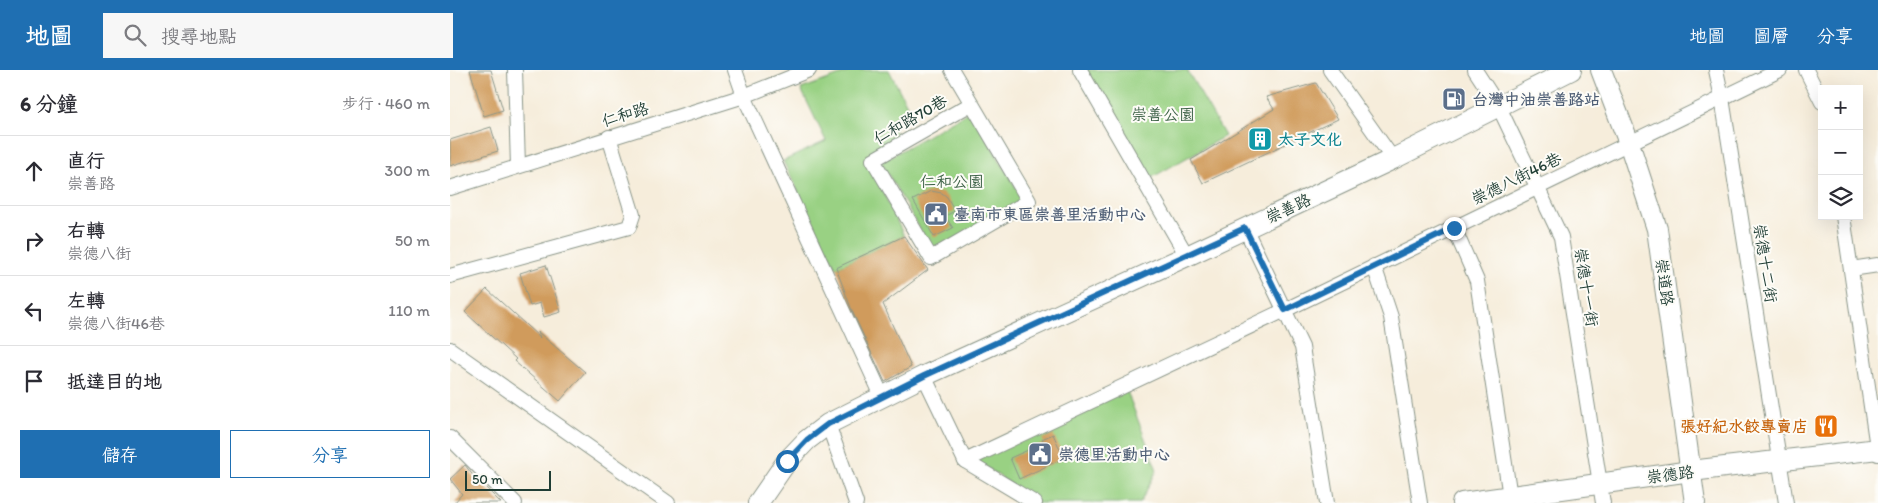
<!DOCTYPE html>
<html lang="zh-TW">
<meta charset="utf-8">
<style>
:root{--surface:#fff;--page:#f7f7f7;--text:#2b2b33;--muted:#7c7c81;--line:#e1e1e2;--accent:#1f6fb2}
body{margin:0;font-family:Itim,"LXGW WenKai TC",sans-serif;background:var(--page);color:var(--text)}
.controls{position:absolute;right:15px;top:15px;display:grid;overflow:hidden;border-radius:0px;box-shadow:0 5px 20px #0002}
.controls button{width:45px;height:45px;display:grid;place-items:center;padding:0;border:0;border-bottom:1px solid var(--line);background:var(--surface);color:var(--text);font:25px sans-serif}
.scale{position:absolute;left:15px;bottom:12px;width:86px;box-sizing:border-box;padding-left:5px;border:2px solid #1f3d34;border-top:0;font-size:14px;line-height:18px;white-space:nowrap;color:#1f3d34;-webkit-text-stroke:4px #fdfcf7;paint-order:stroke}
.stop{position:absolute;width:15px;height:15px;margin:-11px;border:4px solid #1f6fb2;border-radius:50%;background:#fff}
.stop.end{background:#1f6fb2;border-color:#fff;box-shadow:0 1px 5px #0008}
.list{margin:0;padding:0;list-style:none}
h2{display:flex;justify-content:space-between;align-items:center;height:65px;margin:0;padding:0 20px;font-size:21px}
h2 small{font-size:16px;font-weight:400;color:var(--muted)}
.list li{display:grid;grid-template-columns:32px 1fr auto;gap:15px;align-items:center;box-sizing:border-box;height:70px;padding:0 20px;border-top:1px solid var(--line)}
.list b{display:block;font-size:19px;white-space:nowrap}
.list p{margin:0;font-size:16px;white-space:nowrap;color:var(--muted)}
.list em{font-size:16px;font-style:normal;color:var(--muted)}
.actions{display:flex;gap:10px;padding:15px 20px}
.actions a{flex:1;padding:11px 0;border:1px solid var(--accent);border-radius:0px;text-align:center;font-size:18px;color:var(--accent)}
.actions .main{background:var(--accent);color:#fff}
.icon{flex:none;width:28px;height:28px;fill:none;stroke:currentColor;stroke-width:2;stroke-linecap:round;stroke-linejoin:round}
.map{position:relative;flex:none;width:1428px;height:433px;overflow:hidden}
header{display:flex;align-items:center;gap:30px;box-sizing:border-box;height:70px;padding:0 25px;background:var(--accent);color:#fff}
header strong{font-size:24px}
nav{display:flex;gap:28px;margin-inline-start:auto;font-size:18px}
.search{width:350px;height:45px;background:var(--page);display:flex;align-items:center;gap:12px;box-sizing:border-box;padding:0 18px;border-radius:0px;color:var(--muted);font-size:19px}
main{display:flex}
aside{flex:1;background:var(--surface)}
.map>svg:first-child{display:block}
.green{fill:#99d183;stroke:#5c875c}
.building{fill:#d09b5b}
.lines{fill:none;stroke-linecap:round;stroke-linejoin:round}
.street-casing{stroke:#8a9588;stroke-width:16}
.secondary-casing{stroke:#8a9588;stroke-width:22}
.street{stroke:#fff;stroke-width:14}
.secondary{stroke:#fff;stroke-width:20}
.route{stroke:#1f6fb2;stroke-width:6}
.labels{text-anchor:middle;stroke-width:4;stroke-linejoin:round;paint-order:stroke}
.service-label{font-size:16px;font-weight:bold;fill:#4e5e75;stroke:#fdfcf7;text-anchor:start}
.street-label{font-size:16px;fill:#1f3d34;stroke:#fdfcf7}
.park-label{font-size:16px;fill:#3e6248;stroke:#fdfcf7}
.culture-label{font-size:16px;font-weight:bold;fill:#0d838f;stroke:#fdfcf7;text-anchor:start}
.food-label{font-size:16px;font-weight:bold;fill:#c56008;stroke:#fdfcf7;text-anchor:end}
</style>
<header>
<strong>地圖</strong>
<div class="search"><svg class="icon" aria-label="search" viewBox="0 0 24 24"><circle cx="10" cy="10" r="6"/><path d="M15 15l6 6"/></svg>搜尋地點</div>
<nav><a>地圖</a><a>圖層</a><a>分享</a></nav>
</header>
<main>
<aside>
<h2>6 分鐘<small>步行 · 460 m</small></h2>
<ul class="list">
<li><svg class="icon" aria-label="ahead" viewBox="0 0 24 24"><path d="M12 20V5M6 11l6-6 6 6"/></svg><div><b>直行</b><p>崇善路</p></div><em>300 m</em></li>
<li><svg class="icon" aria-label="right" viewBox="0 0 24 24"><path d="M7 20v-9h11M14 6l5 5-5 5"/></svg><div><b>右轉</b><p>崇德八街</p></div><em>50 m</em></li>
<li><svg class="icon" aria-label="left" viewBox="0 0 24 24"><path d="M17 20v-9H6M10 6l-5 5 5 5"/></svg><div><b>左轉</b><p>崇德八街46巷</p></div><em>110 m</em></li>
<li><svg class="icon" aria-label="arrive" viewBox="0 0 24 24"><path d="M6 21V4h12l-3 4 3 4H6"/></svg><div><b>抵達目的地</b></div></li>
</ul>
<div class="actions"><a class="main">儲存</a><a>分享</a></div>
</aside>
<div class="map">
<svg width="1428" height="433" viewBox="0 0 1428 433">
<rect width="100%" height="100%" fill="#fdfcf7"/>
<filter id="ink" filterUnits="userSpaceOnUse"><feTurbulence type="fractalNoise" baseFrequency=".02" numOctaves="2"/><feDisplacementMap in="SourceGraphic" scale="10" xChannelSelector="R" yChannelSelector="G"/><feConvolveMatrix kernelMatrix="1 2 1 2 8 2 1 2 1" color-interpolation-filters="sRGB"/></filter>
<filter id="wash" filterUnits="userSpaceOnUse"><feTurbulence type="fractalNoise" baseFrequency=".0096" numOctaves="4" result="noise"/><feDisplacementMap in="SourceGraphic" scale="20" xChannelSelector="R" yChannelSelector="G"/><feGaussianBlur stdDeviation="1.12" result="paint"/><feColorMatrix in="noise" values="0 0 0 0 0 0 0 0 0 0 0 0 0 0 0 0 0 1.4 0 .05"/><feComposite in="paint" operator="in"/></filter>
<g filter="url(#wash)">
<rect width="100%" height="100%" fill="#f6eddb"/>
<g class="green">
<path d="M404 0H439L458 37 440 51 448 68 418 90 454 166 386 198 333 91 376 71 351 19Z"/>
<path d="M635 0H737L775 66 701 108Z"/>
<path d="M520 41 573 129 483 182 431 92Z"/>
<path d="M675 316 707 400 690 433H588L523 388Z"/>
</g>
<g id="blocks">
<g class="building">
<path d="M20 0H41L53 40 34 46Z"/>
<path d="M866 13 888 49 753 113 741 90 824 39 816 27Z"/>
<path d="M41 57 48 81 0 96V70Z"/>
<path d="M481 121 492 123 497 127 505 141 495 146 503 158 484 167 463 130Z"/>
<path d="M454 166 478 200 433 234 461 297 435 312 403 243 386 198Z"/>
<path d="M96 195 111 242 94 247 90 233 80 236 70 203Z"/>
<path d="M37 219 90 268 88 262 135 302 110 331 64 291 66 289 15 242Z"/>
<path d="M603 364 614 388 569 409 560 388 594 373 592 369Z"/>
<path d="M15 395 21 403 51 433H4L12 424 0 409Z"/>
</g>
</g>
</g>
<g filter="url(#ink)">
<use href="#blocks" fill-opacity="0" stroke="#8a9588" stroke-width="1"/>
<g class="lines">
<g class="street-casing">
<g id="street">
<path d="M65 0 68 96"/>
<path d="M285 0 294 26 432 326"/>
<path d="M502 0 579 131 481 188 423 90 521 34"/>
<path d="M630 0 737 186"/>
<path d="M880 0 943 89"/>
<path d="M1025 0 1049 37 1111 167 1153 433"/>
<path d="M1266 0 1272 28 1336 433"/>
<path d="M1356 0 1372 32"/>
<path d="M0 118 294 26 359 0"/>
<path d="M1393 146 1428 384"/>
<path d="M795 158 852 277 877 433"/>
<path d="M1004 158 1027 211 1061 433"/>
<path d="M924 196 941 247 970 433"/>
<path d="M1401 199 1428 195"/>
<path d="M0 206 179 157 183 145 159 67"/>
<path d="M0 279 218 433"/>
<path d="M474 306 515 391 585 433"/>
<path d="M378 354 406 433"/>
<path d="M0 368 65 433"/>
<path d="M515 391 835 240 1330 0"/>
</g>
</g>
<g class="secondary-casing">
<g id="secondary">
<path d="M1151 0 1179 73 1207 159 1245 433"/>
<path d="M308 433 337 391 357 370 378 354 474 306 737 186 943 89 1121 0"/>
<path d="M1012 433 1241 401 1428 379"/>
</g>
</g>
<use href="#street" class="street"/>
<use href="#secondary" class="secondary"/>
</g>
</g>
<g class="lines" filter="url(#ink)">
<path class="route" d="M337 391 357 370 378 354 474 306 795 158 835 240 1004 158"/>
</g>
<defs>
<g id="fuel-square" transform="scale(1.25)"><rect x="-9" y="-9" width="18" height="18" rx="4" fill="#5c6f8a" stroke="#fdfcf7"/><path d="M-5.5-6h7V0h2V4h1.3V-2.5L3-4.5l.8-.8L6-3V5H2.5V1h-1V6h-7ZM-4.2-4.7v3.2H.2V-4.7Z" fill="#fff"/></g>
<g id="building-square" transform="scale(1.25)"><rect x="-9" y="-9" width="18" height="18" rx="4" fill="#0f9aa8" stroke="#fdfcf7"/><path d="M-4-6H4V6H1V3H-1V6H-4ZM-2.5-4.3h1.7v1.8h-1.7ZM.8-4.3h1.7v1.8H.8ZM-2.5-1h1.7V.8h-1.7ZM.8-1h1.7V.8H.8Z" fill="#fff"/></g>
<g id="civic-square" transform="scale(1.25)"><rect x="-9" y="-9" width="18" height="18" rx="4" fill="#5c6f8a" stroke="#fdfcf7"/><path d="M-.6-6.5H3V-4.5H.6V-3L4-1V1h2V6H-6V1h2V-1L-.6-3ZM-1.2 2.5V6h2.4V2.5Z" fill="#fff"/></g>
<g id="restaurant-square" transform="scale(1.25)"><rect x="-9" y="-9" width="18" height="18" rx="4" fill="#e8710a" stroke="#fdfcf7"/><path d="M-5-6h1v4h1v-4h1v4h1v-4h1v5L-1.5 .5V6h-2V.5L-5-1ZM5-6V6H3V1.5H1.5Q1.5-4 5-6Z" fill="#fff"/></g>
</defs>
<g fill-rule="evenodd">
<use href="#fuel-square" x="1004" y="29"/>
<use href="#building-square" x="810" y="69"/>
<use href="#civic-square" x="486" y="144"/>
<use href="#restaurant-square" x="1376" y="356"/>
<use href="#civic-square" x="590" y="384"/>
</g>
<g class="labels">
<g class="service-label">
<text x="1022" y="35">台灣中油崇善路站</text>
<text x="504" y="150">臺南市東區崇善里活動中心</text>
<text x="608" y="390">崇德里活動中心</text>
</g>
<g class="street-label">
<text transform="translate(175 44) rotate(-17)" y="6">仁和路</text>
<text transform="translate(460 49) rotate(-30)" y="6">仁和路70巷</text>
<text transform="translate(1066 108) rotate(-26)" y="6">崇德八街46巷</text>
<text transform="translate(838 138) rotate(-25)" y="6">崇善路</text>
<text transform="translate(1316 193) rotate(81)" y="6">崇德十二街</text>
<text transform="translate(1215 212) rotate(82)" y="6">崇道路</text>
<text transform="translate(1137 217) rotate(81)" y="6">崇德十一街</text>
<text transform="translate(1220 404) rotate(-7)" y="6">崇德路</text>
</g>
<g class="park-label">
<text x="713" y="50">崇善公園</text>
<text x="502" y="117">仁和公園</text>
</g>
<g class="culture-label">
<text x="828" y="75">太子文化</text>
</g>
<g class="food-label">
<text x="1358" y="362">張好紀水餃專賣店</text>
</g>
</g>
</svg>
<div class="controls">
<button>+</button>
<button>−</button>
<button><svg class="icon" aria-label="layers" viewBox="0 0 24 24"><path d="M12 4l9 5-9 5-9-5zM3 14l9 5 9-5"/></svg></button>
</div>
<div class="scale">50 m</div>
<div class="stop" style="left:337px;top:391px"></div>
<div class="stop end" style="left:1004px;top:158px"></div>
</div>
</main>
